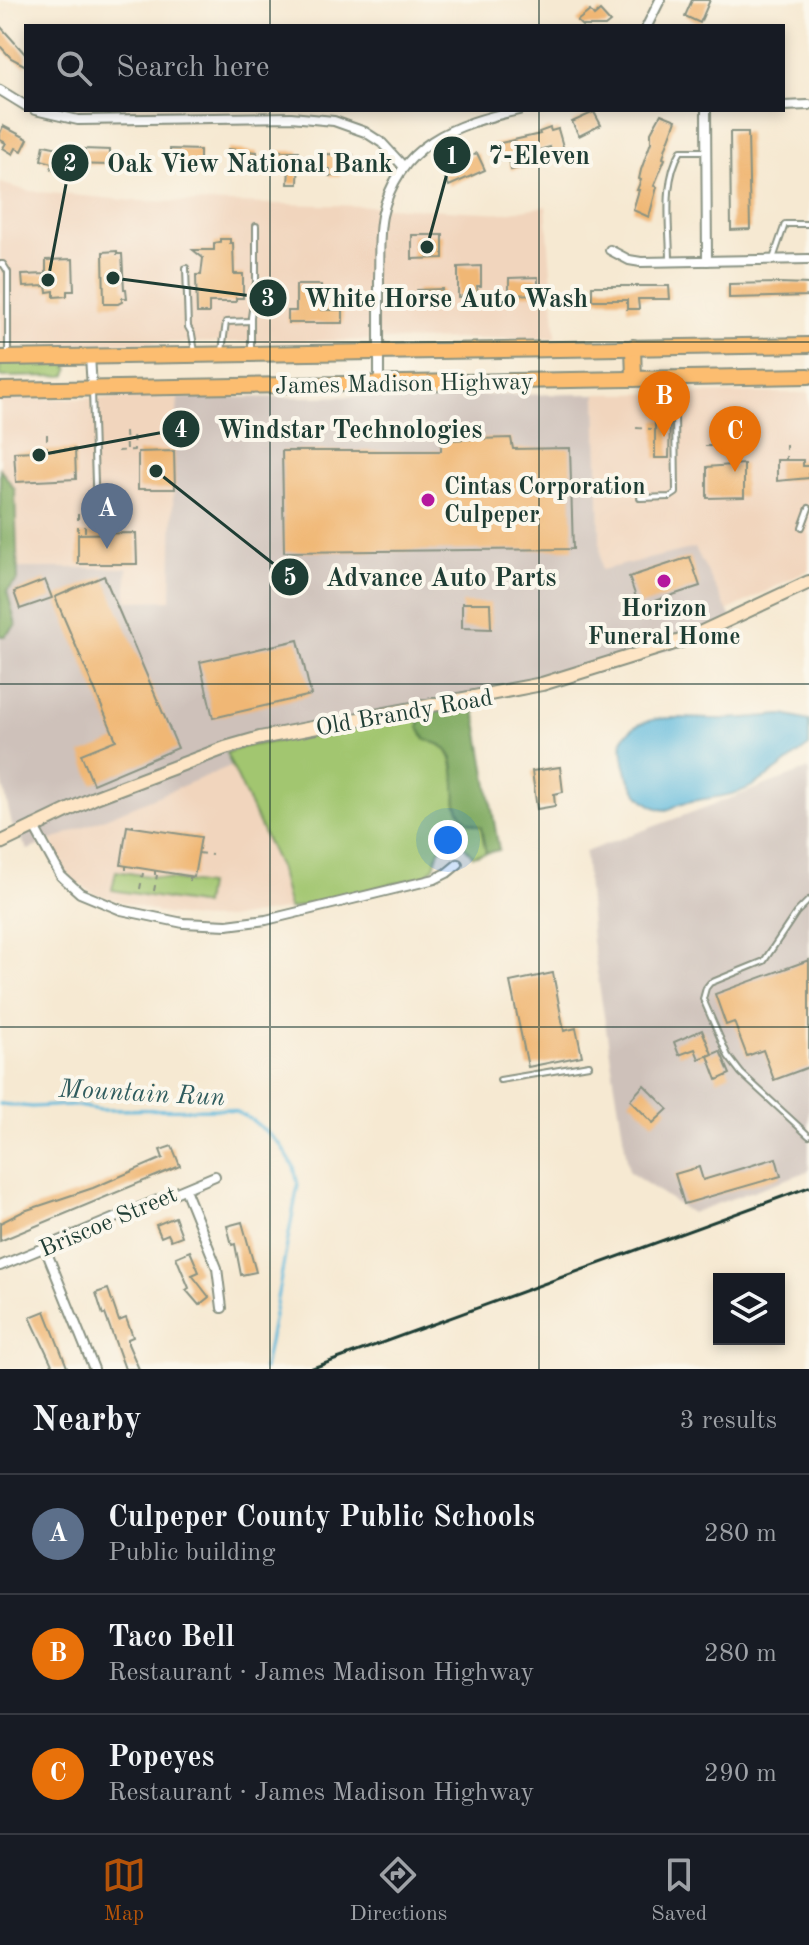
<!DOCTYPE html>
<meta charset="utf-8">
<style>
:root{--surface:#171b24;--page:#20242c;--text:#f1f3f6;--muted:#9ea1a6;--line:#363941;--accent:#b45309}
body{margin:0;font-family:"Old Standard TT",serif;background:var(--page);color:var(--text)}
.controls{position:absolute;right:24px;bottom:24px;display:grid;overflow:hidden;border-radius:0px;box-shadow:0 4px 12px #0003}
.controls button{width:72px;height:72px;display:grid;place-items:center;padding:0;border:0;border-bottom:2px solid var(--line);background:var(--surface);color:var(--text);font:40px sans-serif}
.you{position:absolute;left:448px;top:840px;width:28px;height:28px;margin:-20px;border:6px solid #fff;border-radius:50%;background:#1a73e8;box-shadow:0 0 0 12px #1a73e833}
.badge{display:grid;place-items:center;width:52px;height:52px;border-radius:50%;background:var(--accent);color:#fff;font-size:26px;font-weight:700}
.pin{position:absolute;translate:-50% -66px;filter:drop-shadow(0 2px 4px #0008)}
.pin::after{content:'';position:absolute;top:42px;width:28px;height:24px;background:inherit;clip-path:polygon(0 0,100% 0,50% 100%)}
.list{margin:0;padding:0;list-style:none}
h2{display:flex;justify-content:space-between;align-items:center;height:104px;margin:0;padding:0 32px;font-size:34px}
h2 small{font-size:26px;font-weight:400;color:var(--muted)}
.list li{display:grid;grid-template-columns:52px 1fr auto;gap:24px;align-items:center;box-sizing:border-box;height:120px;padding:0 32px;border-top:2px solid var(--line)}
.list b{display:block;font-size:30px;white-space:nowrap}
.list p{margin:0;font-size:26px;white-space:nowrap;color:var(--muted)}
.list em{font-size:26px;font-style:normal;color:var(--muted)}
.icon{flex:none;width:44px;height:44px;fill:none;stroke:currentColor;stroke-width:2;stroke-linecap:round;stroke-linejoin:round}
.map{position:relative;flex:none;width:809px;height:1369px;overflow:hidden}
.search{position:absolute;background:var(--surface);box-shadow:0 4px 12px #0003;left:24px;right:24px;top:24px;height:88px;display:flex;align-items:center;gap:20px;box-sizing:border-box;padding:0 28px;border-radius:0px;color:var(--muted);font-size:30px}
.sheet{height:464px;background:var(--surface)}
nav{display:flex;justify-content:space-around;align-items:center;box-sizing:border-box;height:112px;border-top:2px solid var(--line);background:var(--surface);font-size:22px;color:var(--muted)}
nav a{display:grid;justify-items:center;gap:4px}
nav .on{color:var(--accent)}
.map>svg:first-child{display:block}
.built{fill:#f1d5bd}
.industrial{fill:#cec1ba}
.green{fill:#a2c670;stroke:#608252;stroke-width:2}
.forest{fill:#81ab62;stroke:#50744b;stroke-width:2}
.water{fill:#5fb9dc;stroke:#3f7b88;stroke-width:2}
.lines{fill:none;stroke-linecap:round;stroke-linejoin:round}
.stream{stroke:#5fb9dc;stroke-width:3}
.building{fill:#f0b774}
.lane-casing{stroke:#8a9383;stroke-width:8}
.street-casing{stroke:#8a9383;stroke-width:12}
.secondary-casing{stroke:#8a9383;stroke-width:16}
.primary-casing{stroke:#8a9383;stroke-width:18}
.path{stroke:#8a9383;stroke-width:2;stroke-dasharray:6 6;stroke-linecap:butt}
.lane{stroke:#fff;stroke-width:4}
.street{stroke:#fff;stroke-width:8}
.secondary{stroke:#fee5c5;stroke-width:12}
.primary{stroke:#fcbd6f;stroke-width:14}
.rail{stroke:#1f3d34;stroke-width:3}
.grid{fill:none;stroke:#1f3d34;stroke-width:2;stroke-opacity:0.55}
.poi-dot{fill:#b5179e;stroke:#fbf7ec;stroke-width:3}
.labels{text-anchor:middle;stroke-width:8;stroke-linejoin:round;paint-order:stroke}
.street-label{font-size:24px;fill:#1f3d34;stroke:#fbf7ec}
.poi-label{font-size:24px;font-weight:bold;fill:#1f3d34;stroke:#fbf7ec;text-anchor:start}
.water-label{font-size:26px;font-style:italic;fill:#2f5c5e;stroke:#fbf7ec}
.leader{fill:none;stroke:#1f3d34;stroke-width:3}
.callout-dot{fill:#1f3d34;stroke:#fbf7ec;stroke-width:3}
.mark-label{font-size:24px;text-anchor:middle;font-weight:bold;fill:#fff}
.callout-label{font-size:26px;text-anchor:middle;font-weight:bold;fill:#1f3d34;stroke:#fbf7ec;stroke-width:8;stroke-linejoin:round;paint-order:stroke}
</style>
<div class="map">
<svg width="809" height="1369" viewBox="0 0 809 1369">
<rect width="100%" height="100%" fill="#fbf7ec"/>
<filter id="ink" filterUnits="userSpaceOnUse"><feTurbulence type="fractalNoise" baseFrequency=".0125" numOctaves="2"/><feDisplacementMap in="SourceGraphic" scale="16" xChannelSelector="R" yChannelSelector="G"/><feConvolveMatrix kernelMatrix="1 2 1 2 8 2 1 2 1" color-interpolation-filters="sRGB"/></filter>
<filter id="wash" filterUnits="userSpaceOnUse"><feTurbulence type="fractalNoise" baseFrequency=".006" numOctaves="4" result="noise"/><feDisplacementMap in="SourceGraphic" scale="32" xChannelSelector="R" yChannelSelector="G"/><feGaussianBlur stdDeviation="1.8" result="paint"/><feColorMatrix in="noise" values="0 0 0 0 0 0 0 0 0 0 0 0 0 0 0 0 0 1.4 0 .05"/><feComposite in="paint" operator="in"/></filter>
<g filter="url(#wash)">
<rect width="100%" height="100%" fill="#f6e9d2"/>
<g class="built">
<path d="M0 183 29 191 136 201 368 206 505 213 546 206 556 338 0 345Z"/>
<path d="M809 393V570L727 611 601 570 596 394Z"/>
<path d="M178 398 171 600 127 601V569H0V399Z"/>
<path d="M226 753 279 867 289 909 233 918 204 919 164 914 95 894 78 884 63 868 56 854 52 839Z"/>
</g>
<g class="industrial">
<path d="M596 394 601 570 695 548 738 631 245 760 28 850 12 825 0 772V568H127V601L171 600 174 454 178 398Z"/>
<path d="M809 769V1171L691 1213 629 1172 592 941 585 852Z"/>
</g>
<g class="green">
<path d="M64 362 69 368 67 375 62 376 0 377V363Z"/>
<path d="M420 715C415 747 441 735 450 757 463 788 444 807 481 827L486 853 473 856 462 844 451 842 439 850 434 867 425 876 289 909 279 867 226 753 243 747Z"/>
<path d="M116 871 207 885 204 905 112 890Z"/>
</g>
<g class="forest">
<path d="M0 468 15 490 18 580 7 591 16 625 5 636H0Z"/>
<path d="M474 704 499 850 486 853 481 827C477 825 473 824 469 822 443 805 466 763 443 746 438 743 430 742 425 739L419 727 420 715Z"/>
</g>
<path class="water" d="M784 715 809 721V746C791 759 774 774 754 785 732 798 707 797 683 803 675 805 670 812 660 809 632 800 620 764 623 738 645 709 688 720 720 719 741 719 762 716 784 715Z"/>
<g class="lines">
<path class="stream" d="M0 1104 32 1107 71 1105 100 1110 225 1109 235 1111 252 1120 280 1144 294 1167 298 1185 264 1369"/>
</g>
<g id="blocks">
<g class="building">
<path d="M692 0H710L700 23 685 16Z"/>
<path d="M590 11 594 16 600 11 610 22 605 26H582L577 21Z"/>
<path d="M0 26 26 55V66L11 58 0 46Z"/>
<path d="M594 112 601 125 579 136 572 122Z"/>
<path d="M661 114 676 120 666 147 663 158 665 159 654 186 657 187 649 217 633 210 639 190H637L641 180 639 179 641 170 651 142V132Z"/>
<path d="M3 126 28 139 22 151 16 148 13 154 3 148 6 143 0 140V133Z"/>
<path d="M550 128 551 131 558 129 564 150 552 154 550 147 524 154 527 166 511 170 509 158 496 161 492 145 540 134 539 132Z"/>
<path d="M730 132H748L750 229 731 230Z"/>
<path d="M44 145 83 153V149L110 150V165L70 164 64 165 63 171 51 169 53 163 41 160Z"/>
<path d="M170 149 200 150V165H170Z"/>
<path d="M228 149 257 152V164L227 165Z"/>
<path d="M278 151H299L298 184H288L289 169H277Z"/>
<path d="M477 153 485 170 449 186 442 171Z"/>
<path d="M324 154 353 155V170H340V176H329L330 169 324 168Z"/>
<path d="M412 235H443V258L412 259Z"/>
<path d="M220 239H230V243H233L234 274H243V298H236V302H209V313H197L196 275H201L203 258 193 250H214V243L220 242Z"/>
<path d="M117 251V254H122L124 289H126L127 298H122V302L118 304H104L103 252Z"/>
<path d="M73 259 74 291H67V296L54 297V291L47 292 46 286 23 287 22 275 46 274V260Z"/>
<path d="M481 266V286H477L478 294 458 297V267Z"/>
<path d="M538 277V294L509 295V278Z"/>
<path d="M779 283 809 284V296L729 298V284Z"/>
<path d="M296 285H321V310H343V323H288V311H296Z"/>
<path d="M592 286H669L670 299H638L639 309H627V300H592Z"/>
<path d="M442 289V307H417V290Z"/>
<path d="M655 420H670L669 458H655Z"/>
<path d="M511 438 513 449 570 448 573 549 284 552 282 451H441V440Z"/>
<path d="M75 449 76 479 16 482 14 452Z"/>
<path d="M174 451 175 489H138V452Z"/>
<path d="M777 460H803V466H809V478L777 481Z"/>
<path d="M744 464V497L707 498V467Z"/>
<path d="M136 533 137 564H78V534Z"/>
<path d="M690 557 700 586 639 606 629 577Z"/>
<path d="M104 576 178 748 93 784 81 754 116 740 55 597Z"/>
<path d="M45 580 52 598 20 609 14 592Z"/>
<path d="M462 603H490L491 629 462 628Z"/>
<path d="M298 640 311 695 213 718 200 662Z"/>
<path d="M560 767 563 792 554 794 555 806 537 809 532 771Z"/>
<path d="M127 826 201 837 194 877 121 865Z"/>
<path d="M809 960V1067L774 1080 763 1050 747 1056 734 1022 726 1025 715 994Z"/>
<path d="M553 973 564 1031 576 1028 582 1056 528 1067 510 982Z"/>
<path d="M702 1030 712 1054 699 1059 695 1049 679 1055 674 1042Z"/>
<path d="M720 1051 730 1074 717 1080 708 1056Z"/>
<path d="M644 1085 668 1109 653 1123 630 1100Z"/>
<path d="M172 1146 180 1166 0 1241V1223L24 1211 93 1188 163 1158 160 1150Z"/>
<path d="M776 1158 781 1176 684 1204 675 1174 699 1167 703 1180Z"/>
<path d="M175 1217 182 1236 171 1240 168 1234 161 1237 156 1225Z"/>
<path d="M242 1222 256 1272 241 1275 235 1244 232 1245 227 1226Z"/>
<path d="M190 1251 199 1272 192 1275 209 1297 199 1305 186 1290 189 1288 176 1257Z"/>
<path d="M108 1289 119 1321 126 1318 133 1337 128 1339V1344L139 1369H125L105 1314 103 1315 96 1293Z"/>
<path d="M45 1311 67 1367 62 1369H54L30 1317Z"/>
</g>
</g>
</g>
<g filter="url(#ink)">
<use href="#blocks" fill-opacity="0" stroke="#8a9383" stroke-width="2"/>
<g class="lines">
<g class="lane-casing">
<g id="lane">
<path d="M773 259 785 224H809"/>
<path d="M670 261C670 227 662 181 681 151H705"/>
<path d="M0 264H3L8 272V353"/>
<path d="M186 268 188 327 192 334 195 352"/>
<path d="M222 351 226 322 251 321"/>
<path d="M251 351V317L256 282V226"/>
<path d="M92 391 96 514"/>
<path d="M640 498 670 497 676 493 675 413"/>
<path d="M802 527 809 508"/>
<path d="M809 900 796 913 764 961 710 983 706 988 703 999 728 1056 741 1073 809 1136"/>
<path d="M500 1080 589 1065"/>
</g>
</g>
<g class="street-casing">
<g id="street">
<path d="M647 26 660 0"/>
<path d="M0 90 26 106"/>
<path d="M783 106 809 105"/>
<path d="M35 110 78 120 291 117 334 121 365 132 382 143 404 167"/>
<path d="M706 110 707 261"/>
<path d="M610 250 629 260 641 262 809 259"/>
<path d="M90 356 92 388"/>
<path d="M379 383C379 348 379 313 379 278 380 258 378 236 382 216 398 144 454 124 519 110"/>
<path d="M33 825 61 876 80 893 121 910 183 923 227 925 266 920 435 879 447 873 458 864"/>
<path d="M185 1189 217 1268 222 1308"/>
<path d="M45 1248 94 1369"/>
<path d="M0 1266 215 1176"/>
</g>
</g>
<g class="secondary-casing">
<path id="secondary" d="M0 843 96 797 225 748 260 738 542 684 687 639 809 582"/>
</g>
<g class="primary-casing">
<g id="primary">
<path d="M633 347 634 379"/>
<path d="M0 358 809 345"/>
<path d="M0 390 809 376"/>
</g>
</g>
<g class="path">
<path d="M636 428 652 429"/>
<path d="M125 432 126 449"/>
<path d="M47 434V449"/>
<path d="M786 444V459"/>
<path d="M705 446H722"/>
<path d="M118 451 134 450 133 432"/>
<path d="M78 514V532"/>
<path d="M85 514V532"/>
<path d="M133 826V824"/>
<path d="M198 853 212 855"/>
<path d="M126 870V866"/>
<path d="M155 875V871"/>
<path d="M190 881V877"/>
<path d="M140 889 143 873"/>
<path d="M154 891 157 875"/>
</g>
<use href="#lane" class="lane"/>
<use href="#street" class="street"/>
<use href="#secondary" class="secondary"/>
<use href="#primary" class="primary"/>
<path class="rail" d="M310 1369 809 1187"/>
</g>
</g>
<path class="grid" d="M270 0V26M539 0V26M270 110V1369M539 110V1369M0 342H809M0 684H809M0 1027H809"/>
<g class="poi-dot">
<circle cx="428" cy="500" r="8"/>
<circle cx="664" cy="581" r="8"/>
</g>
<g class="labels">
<g class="street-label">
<text transform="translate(404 383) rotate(-1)" y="8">James Madison Highway</text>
<text transform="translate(404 712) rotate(-10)" y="8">Old Brandy Road</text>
<text transform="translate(108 1221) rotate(-23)" y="8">Briscoe Street</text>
</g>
<g class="poi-label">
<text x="444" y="494">Cintas Corporation<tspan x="444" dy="28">Culpeper</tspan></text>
<text x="664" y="616" text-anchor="middle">Horizon<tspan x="664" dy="28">Funeral Home</tspan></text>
</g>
<g class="water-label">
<text transform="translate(142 1092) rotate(3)" y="9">Mountain Run</text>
</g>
</g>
<path class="leader" d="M427 247L452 155M48 280L70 163M113 278L268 298M39 455L181 429M156 471L290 577"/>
<g class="callout-dot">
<circle cx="427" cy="247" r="8"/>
<circle cx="48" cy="280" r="8"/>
<circle cx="113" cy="278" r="8"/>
<circle cx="39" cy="455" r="8"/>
<circle cx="156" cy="471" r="8"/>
<circle cx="452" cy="155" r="20"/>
<circle cx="70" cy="163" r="20"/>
<circle cx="268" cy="298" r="20"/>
<circle cx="181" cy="429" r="20"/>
<circle cx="290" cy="577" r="20"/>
</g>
<g class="mark-label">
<text x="452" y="164">1</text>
<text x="70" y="171">2</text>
<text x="268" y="306">3</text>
<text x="181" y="437">4</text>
<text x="290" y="585">5</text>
</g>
<g class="callout-label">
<text x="539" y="164">7-Eleven</text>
<text x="250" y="172">Oak View National Bank</text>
<text x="446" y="307">White Horse Auto Wash</text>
<text x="350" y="438">Windstar Technologies</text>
<text x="441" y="586">Advance Auto Parts</text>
</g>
</svg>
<div class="controls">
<button><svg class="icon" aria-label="layers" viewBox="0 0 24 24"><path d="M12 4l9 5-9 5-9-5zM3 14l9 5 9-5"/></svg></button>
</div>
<div class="you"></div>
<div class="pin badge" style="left:107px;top:549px;background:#5c6f8a">A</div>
<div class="pin badge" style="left:664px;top:437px;background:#e8710a">B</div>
<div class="pin badge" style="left:735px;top:472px;background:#e8710a">C</div>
<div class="search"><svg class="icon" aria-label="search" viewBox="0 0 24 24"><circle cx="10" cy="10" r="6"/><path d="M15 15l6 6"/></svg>Search here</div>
</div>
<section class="sheet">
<h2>Nearby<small>3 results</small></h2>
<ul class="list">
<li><span class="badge" style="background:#5c6f8a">A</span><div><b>Culpeper County Public Schools</b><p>Public building</p></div><em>280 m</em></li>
<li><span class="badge" style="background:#e8710a">B</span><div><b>Taco Bell</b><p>Restaurant · James Madison Highway</p></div><em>280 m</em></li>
<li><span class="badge" style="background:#e8710a">C</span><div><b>Popeyes</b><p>Restaurant · James Madison Highway</p></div><em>290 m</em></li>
</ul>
</section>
<nav>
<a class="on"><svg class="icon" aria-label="map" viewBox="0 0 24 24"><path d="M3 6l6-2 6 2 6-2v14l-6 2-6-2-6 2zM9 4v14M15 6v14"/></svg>Map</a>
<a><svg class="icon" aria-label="directions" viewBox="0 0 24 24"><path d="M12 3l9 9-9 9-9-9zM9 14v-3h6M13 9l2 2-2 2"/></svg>Directions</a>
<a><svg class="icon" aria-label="saved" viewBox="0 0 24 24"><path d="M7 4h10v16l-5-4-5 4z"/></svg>Saved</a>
</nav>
